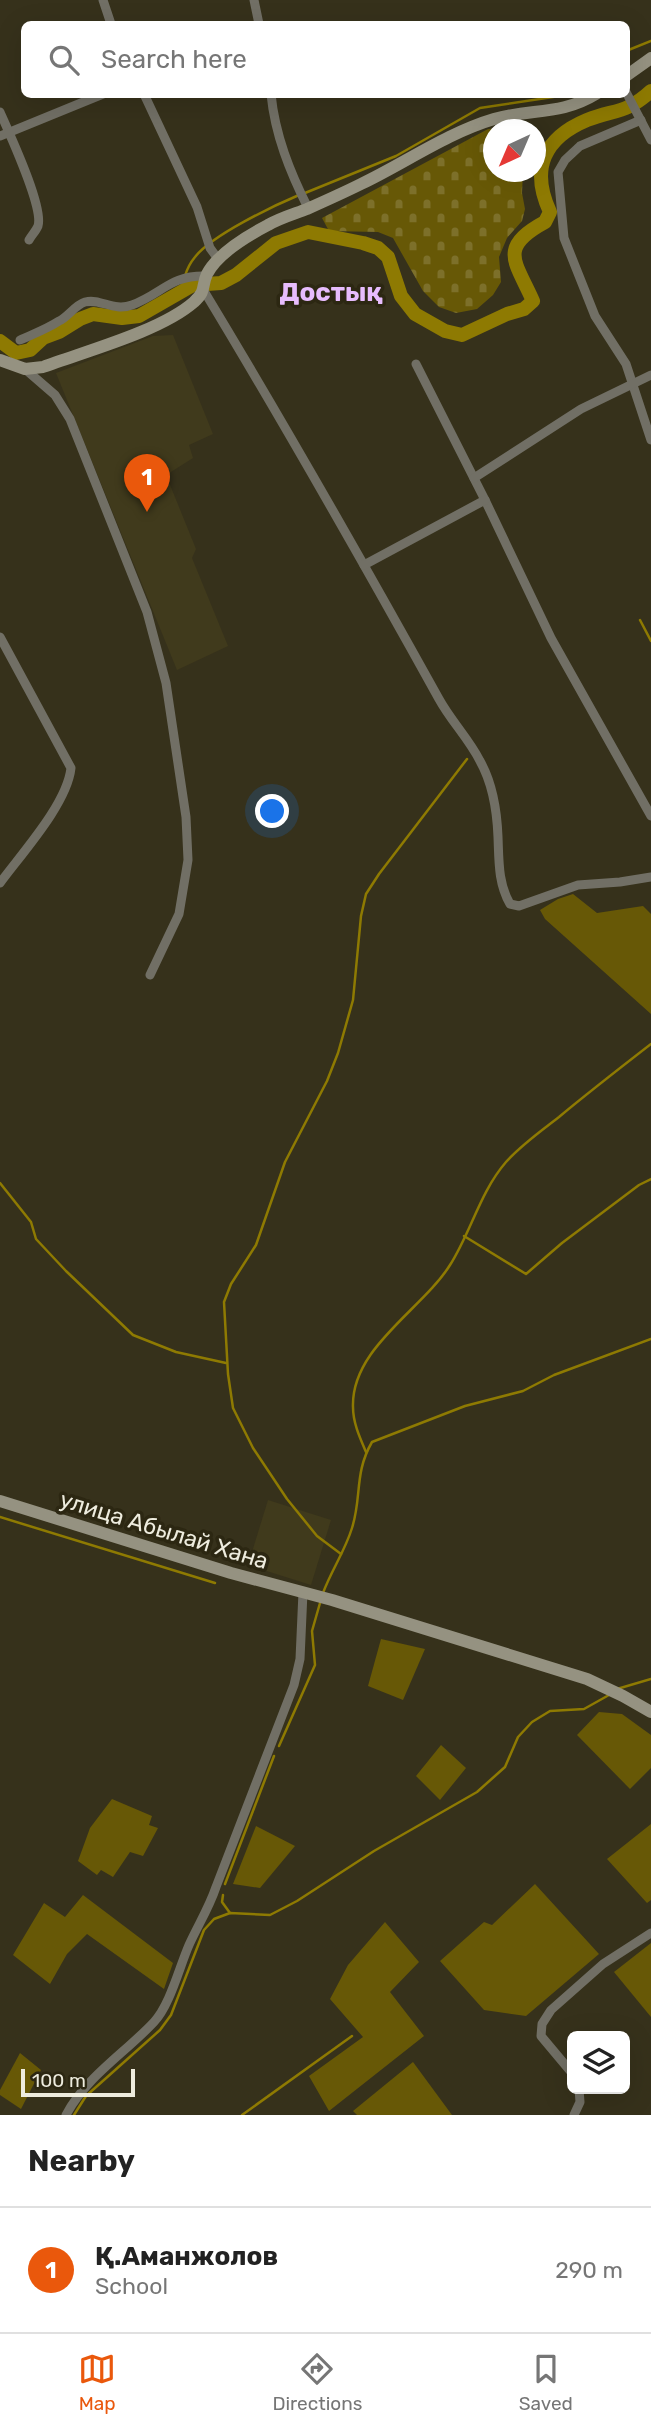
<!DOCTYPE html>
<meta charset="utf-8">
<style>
:root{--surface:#fff;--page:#f2f2f2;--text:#222;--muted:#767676;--line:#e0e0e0;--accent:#ea580c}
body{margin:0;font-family:Rubik,sans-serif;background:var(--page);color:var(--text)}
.controls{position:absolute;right:21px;bottom:21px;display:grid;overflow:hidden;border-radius:10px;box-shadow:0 7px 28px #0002}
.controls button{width:63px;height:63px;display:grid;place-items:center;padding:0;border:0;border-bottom:2px solid var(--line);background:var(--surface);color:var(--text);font:35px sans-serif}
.compass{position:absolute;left:483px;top:119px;width:63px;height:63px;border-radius:50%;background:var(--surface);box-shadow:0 7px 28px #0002;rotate:224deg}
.scale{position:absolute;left:21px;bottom:18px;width:114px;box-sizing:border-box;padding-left:7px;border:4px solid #eeecde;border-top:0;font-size:19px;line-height:24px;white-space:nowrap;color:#eeecde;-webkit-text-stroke:5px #2c2712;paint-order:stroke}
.you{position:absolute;left:273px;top:812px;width:24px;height:24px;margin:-18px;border:5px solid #fff;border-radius:50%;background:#1a73e8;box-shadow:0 0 0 10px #1a73e833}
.badge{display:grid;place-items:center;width:46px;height:46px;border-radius:50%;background:var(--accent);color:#fff;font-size:23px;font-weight:700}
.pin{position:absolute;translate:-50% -58px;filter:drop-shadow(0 2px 4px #0008)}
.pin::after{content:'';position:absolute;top:37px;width:24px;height:21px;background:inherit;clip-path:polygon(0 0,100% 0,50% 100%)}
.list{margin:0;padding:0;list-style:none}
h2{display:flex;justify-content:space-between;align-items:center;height:91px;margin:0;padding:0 28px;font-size:30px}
h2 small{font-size:23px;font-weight:400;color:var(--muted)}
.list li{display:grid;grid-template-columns:46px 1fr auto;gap:21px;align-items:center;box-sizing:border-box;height:126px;padding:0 28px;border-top:2px solid var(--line)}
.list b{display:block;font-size:26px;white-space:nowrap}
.list p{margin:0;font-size:23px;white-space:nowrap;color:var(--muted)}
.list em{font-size:23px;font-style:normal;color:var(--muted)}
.icon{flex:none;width:38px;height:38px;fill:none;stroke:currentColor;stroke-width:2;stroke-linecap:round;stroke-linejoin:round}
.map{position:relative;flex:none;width:651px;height:2115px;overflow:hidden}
.search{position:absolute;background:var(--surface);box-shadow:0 7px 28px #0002;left:21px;right:21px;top:21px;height:77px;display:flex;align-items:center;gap:18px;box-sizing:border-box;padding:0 24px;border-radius:10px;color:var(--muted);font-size:26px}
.sheet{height:217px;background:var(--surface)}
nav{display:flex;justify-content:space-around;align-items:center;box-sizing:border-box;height:98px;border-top:2px solid var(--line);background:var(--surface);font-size:19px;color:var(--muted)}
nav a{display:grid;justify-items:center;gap:4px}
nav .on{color:var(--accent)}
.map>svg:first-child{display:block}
.built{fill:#403a1c}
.green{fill:#675806}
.cemetery{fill:url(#cemetery-stones)}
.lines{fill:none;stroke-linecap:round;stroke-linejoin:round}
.stream{stroke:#8e7a02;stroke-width:2.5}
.river{stroke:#8e7a02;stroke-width:14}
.minor{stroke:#716f65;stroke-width:9}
.secondary{stroke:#959281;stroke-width:12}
.labels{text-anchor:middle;stroke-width:7;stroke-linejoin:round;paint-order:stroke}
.street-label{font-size:23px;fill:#eeecde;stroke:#2c2712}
.quarter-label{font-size:26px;font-weight:bold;fill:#e7bcfd;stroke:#2c2712}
</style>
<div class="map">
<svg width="651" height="2115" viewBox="0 0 651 2115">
<defs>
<pattern id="cemetery-stones" width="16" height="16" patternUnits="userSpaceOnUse" patternTransform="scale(1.75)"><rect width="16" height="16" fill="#675806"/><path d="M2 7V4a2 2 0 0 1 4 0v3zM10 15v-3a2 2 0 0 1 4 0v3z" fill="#7d702a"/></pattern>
</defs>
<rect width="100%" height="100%" fill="#36311b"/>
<g class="built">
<path d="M173 335 213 434 189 445 193 458 166 475 196 549 192 558 228 646 177 670 56 373 153 336Z"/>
<path d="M268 1500 331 1520 311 1585 248 1565Z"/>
</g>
<g class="green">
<path d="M573 894 597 913 643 906 651 914V1014L545 919 540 910 558 899Z"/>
<path d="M381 1639 425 1649 403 1700 368 1686Z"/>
<path d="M599 1712 622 1714 651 1735V1768L630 1789 577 1735Z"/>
<path d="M441 1745 466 1768 440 1800 416 1776Z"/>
<path d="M112 1799 152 1816 149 1825 158 1828 143 1856 130 1852 113 1877 101 1870 97 1875 78 1861 90 1828Z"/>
<path d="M651 1824V1900L647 1903 607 1859Z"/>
<path d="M256 1826 295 1846 260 1888 233 1884Z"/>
<path d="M535 1884 599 1954 526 2016 484 2010 440 1961 484 1922 492 1925Z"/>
<path d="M83 1895 173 1963 164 1989 87 1934 67 1954 50 1984 13 1955 44 1903 65 1917Z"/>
<path d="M385 1922 419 1962 390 1992 424 2036 329 2111 309 2076 363 2037 330 1999 348 1965Z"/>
<path d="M651 1943V2017L614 1972Z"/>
<path d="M20 2053 41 2070 21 2109 0 2095V2090Z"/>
<path d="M413 2062 452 2115H357L353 2111Z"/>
</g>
<path class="cemetery" d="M517 126 522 129 494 130V172H523L522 193 525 209 522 221 507 238 499 257 501 282 493 295 477 309 456 313 439 307 423 291 393 238 378 232 329 231 322 218 488 129Z"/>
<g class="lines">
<g class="stream">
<path d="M626 51 651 41"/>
<path d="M305 193 396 156 480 108 573 94"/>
<path d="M185 276C187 269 190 263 195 257 212 235 273 206 299 195"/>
<path d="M180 293 183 283"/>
<path d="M640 620 651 641"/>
<path d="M0 1183 31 1222 36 1239 66 1271 133 1335 176 1352 226 1363"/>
<path d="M464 1236 526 1274 562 1243 639 1185 651 1179"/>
<path d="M366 1452C360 1438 353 1423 353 1407 351 1348 422 1310 450 1265 471 1232 480 1192 506 1162 521 1145 541 1131 559 1117 589 1092 620 1068 651 1044"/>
<path d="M0 1517 215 1583"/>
<path d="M341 1554 317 1536 287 1499 253 1448 233 1408 228 1374 224 1302 231 1284 256 1245 285 1162 327 1081 338 1053 353 1000 361 916 366 894 379 874 467 759"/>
<path d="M323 1593C331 1571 345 1551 352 1528 362 1497 354 1473 372 1442L465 1406 523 1391 554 1375 651 1339"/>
<path d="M617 1689 651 1679"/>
<path d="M279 1746 315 1665 312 1631 320 1603"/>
<path d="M225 1884 274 1756"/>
<path d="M223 1895 222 1902 230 1913"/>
<path d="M74 2115 86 2096 160 2030 171 2015 204 1930 214 1919 230 1913 270 1915 297 1901 374 1851 477 1792 505 1767 518 1737 532 1722 550 1711 584 1709 609 1695"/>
<path d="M242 2115 352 2036"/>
</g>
<path class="river" d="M0 341 16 353 30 350 43 338 59 332 80 319 93 314 122 318 139 316 193 285 221 283 236 275 276 243 308 232 363 243 378 248 388 257 401 296 415 314 445 331 462 335 507 314 524 309 533 301C516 262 497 248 545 222L550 212C530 169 544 138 587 120 615 109 626 114 651 91"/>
<g class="minor">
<path d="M103 0 111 24"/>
<path d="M254 0 259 24"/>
<path d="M626 92 651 140"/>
<path d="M144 94 197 207 210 248 218 259"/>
<path d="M271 94C275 135 290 172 308 208"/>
<path d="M0 112C9 133 44 207 38 226 36 231 31 236 29 240"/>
<path d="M641 120 580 146 565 160 558 172 564 238 595 316 626 364 651 440"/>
<path d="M0 136 103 94"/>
<path d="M204 291C285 425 363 562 439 699 451 721 469 739 480 761 493 784 497 811 498 837 499 861 498 883 510 904L519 906 578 885 620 882 651 877"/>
<path d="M20 340C33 334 47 329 59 321 68 317 75 305 85 302 101 298 113 312 132 305 162 294 170 275 206 276"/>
<path d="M416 364 485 500 551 638 651 816"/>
<path d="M25 369 55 395 70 419 147 612 166 683 186 817 188 860 179 914 150 975"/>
<path d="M474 478 581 409 651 375"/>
<path d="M364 565 485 500"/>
<path d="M0 637 71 768C67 804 22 853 0 883"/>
<path d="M572 2073 541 2036 542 2024 551 2010 603 1964 651 1933"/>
<path d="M66 2115C86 2077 125 2053 154 2022 170 2005 179 1968 189 1945 198 1925 209 1908 216 1887L294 1685 300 1659 303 1592"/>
<path d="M574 2115 580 2102 579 2089"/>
</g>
<g class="secondary">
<path d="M626 76 651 58"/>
<path d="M0 360 25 369 43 367C86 351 161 331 194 302 207 290 201 287 207 274 218 253 247 236 268 225 280 218 294 214 307 209 325 201 343 193 361 184 405 163 447 133 494 119 532 108 560 116 596 94"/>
<path d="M0 1501 231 1573 332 1600 587 1679 623 1696 651 1712"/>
</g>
</g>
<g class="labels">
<g class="street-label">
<text transform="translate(164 1530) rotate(17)" y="8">улица Абылай Хана</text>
</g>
<g class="quarter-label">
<text x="331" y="301">Достық</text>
</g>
</g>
</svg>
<div class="controls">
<button><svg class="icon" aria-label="layers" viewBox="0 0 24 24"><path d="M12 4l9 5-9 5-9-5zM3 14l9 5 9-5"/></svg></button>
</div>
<svg class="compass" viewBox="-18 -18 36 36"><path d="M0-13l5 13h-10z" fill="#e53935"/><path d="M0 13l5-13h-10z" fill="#767676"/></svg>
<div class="scale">100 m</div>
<div class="you"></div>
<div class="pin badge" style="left:147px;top:512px">1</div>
<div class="search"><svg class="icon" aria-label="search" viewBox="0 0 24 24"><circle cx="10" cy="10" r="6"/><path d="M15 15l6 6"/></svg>Search here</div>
</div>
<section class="sheet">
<h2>Nearby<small></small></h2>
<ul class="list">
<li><span class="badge">1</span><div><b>Қ.Аманжолов</b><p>School</p></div><em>290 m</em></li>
</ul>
</section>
<nav>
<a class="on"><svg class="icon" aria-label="map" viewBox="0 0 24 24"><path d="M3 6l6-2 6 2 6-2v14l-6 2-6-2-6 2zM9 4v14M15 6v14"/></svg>Map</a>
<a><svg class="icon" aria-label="directions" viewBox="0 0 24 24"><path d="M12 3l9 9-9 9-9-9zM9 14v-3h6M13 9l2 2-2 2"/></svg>Directions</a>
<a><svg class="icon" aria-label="saved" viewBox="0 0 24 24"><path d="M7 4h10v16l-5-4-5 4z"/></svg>Saved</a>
</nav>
